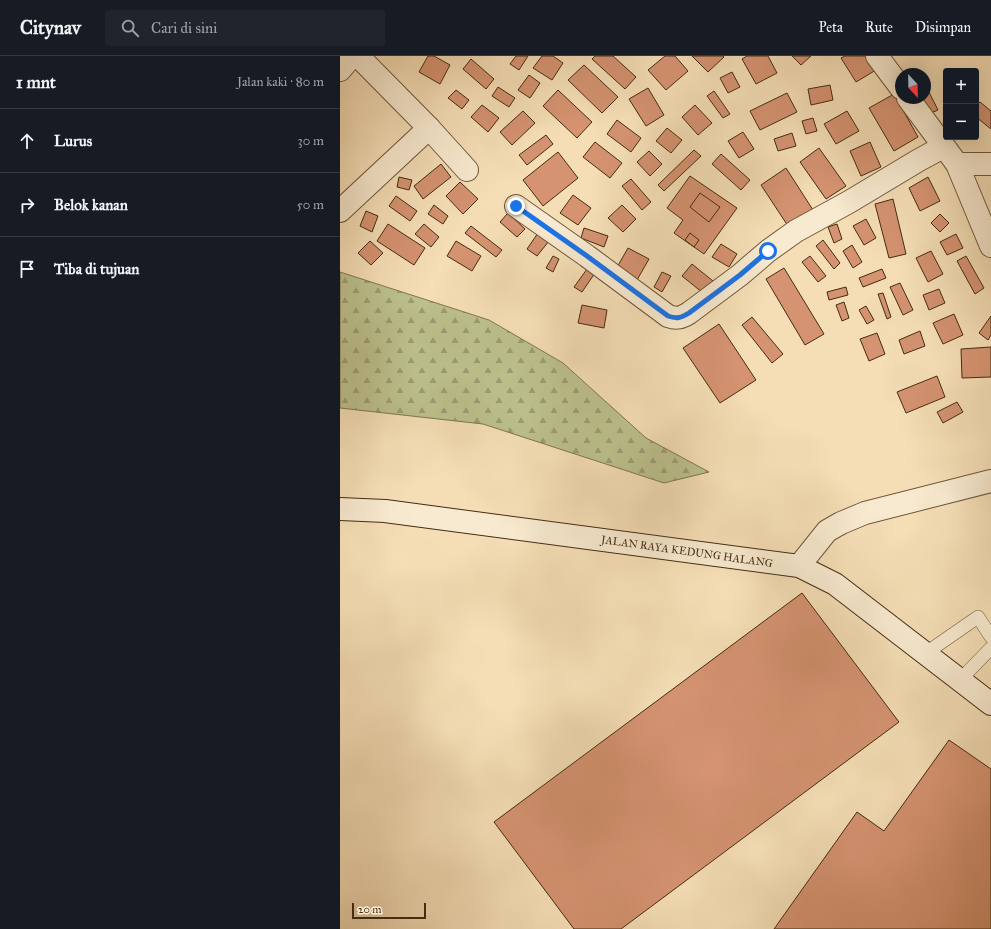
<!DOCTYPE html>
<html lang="id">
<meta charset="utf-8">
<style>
:root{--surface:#171b24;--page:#20242c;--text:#f1f3f6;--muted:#9ea1a6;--line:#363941}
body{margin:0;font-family:"IM FELL Great Primer",serif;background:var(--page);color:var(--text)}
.controls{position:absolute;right:12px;top:12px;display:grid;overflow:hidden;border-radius:4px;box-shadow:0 4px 16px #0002}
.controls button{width:36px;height:36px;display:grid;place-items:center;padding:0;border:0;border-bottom:1px solid var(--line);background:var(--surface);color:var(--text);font:20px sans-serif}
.compass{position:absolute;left:555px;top:12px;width:36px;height:36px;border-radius:50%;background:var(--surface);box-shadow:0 4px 16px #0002;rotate:158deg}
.scale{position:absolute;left:12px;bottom:10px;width:74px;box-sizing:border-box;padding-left:4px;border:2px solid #452c12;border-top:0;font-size:11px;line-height:14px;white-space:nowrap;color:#452c12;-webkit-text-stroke:3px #f8ead0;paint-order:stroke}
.stop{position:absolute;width:12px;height:12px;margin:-9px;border:3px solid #1a73e8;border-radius:50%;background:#fff}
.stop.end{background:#1a73e8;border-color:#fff;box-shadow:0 1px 4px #0008}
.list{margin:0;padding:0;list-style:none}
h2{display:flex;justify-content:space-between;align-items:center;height:52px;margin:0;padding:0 16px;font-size:17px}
h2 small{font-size:13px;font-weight:400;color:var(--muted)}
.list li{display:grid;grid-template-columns:26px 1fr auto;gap:12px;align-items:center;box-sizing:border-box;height:64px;padding:0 16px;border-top:1px solid var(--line)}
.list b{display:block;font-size:15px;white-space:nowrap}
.list em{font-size:13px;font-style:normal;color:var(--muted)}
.icon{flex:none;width:22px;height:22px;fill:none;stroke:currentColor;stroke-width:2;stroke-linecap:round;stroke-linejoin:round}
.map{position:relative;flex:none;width:651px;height:873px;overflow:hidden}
header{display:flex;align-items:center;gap:24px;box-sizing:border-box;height:56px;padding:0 20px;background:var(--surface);border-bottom:1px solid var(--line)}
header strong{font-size:19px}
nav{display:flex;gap:22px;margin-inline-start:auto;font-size:14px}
.search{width:280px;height:36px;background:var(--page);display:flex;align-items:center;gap:10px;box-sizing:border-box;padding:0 14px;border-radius:4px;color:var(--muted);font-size:15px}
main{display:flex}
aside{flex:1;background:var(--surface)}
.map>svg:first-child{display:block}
.forest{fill:url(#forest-firs);stroke:#807650}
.building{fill:#d59371;stroke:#452c12}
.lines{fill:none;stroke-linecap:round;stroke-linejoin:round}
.service-casing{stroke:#71583b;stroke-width:14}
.minor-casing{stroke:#71583b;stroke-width:24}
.secondary-casing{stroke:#452c12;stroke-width:24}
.service{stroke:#f8ead0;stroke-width:13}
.minor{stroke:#f8ead0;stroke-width:22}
.secondary{stroke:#f8ead0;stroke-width:22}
.route{stroke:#1a73e8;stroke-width:5}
.labels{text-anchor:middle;stroke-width:3;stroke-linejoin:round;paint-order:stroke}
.street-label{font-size:11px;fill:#452c12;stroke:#f8ead0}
</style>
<header>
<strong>Citynav</strong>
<div class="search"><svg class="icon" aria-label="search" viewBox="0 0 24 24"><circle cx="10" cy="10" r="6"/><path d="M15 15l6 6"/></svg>Cari di sini</div>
<nav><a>Peta</a><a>Rute</a><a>Disimpan</a></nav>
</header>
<main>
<aside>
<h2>1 mnt<small>Jalan kaki · 80 m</small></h2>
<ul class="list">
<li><svg class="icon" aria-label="ahead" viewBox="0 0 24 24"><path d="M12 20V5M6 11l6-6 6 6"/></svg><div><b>Lurus</b></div><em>30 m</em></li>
<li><svg class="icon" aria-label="right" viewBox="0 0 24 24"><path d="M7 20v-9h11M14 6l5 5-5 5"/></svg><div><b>Belok kanan</b></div><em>50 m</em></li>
<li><svg class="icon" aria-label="arrive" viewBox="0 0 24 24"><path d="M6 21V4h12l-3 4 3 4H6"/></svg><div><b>Tiba di tujuan</b></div></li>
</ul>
</aside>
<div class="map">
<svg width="651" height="873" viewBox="0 0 651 873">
<defs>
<pattern id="forest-firs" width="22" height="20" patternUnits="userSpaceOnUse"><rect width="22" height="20" fill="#bcc18d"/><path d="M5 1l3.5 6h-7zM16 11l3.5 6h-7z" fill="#9b9d72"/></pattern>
</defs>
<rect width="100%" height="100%" fill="#f5deb6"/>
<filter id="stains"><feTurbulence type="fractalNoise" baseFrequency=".005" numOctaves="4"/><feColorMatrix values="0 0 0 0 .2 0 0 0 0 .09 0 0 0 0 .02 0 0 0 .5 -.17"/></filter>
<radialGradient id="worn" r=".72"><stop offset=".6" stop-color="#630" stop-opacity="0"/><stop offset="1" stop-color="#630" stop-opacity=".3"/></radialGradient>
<path class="forest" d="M0 216 149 264 223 307 306 382 369 416 324 427 143 368 0 352Z"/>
<g class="building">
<path d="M88 0H94L110 9 100 28 79 16Z"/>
<path d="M176 0H188L179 14 170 8Z"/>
<path d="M202 0H213L223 7 212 24 193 12Z"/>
<path d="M255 0H273L296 21 285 33 252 3Z"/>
<path d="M325 0H335L348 15 326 34 308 14Z"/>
<path d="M352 0H383L384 1 368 16Z"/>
<path d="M407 0H428L437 17 416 28 402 3Z"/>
<path d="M452 0H471L461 9Z"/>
<path d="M505 0H528L536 14 516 26 501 2Z"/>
<path d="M131 3 154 23 146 33 123 13Z"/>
<path d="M244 9 278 41 262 57 228 24Z"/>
<path d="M392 16 400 31 388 37 380 22Z"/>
<path d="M189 19 200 27 190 42 178 34Z"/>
<path d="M585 28 598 54 584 60 575 42H585Z"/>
<path d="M490 29 493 44 471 49 468 33Z"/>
<path d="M158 31 175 42 169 51 152 40Z"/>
<path d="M308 32 324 59 306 70 289 43Z"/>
<path d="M116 34 129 44 122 53 108 42Z"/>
<path d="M218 34 252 66 237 82 203 50Z"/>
<path d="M374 35 390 58 383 62 367 40Z"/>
<path d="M447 37 457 56 420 74 410 55Z"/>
<path d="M554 38 578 81 554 95 529 52Z"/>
<path d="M640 46 651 55V73L636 61V50Z"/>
<path d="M142 49 159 62 148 76 131 61Z"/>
<path d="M355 49 372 67 358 79 342 61Z"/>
<path d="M183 55 195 67 172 89 160 76Z"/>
<path d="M507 55 519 75 496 88 484 68Z"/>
<path d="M473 62 477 75 466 78 462 65Z"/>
<path d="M277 64 301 82 291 96 267 78Z"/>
<path d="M327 72 342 84 331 97 316 85Z"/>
<path d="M403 76 414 93 399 102 388 85Z"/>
<path d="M452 77 456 90 438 95 434 83Z"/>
<path d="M206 79 213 88 187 109 179 99Z"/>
<path d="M255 86 282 107 270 122 243 101Z"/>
<path d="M530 86 541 111 521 120 510 95Z"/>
<path d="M479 92 506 130 486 143 460 106Z"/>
<path d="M354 94 361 100 324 135 318 129Z"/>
<path d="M309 95 322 108 310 120 297 106Z"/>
<path d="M218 96 238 122 203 150 183 124Z"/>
<path d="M381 98 410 124 401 134 372 108Z"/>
<path d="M101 108 111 121 83 143 74 130Z"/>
<path d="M446 112 473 154 448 170 421 129Z"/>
<path d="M350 120 397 152 364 198 334 177 343 164 327 152Z"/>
<path d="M59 121 72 124 69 134 57 131Z"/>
<path d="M588 121 600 145 580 155 569 132Z"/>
<path d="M291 123 311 146 302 154 282 130Z"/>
<path d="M120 126 138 143 123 158 106 140Z"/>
<path d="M360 137 380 151 369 166 350 151Z"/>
<path d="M233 139 251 152 238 169 220 157Z"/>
<path d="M56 140 77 155 70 165 49 150Z"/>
<path d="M553 143 566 198 549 202 535 148Z"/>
<path d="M94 149 108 160 103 168 88 158Z"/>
<path d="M282 149 296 163 283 176 268 162Z"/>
<path d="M26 155 38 160 32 176 20 170Z"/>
<path d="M168 157 185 173 177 181 160 166Z"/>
<path d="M600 158 609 167 600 176 591 167Z"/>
<path d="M526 163 536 182 524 189 513 170Z"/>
<path d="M48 168 85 192 74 209 37 185Z"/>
<path d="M84 168 99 181 91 191 75 178Z"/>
<path d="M497 168 502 183 494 187 488 171Z"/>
<path d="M131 170 162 194 156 201 125 177Z"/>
<path d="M244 172 268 180 264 191 241 182Z"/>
<path d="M198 177 209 185 197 200 187 193Z"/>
<path d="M350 177 359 184 354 191 345 184Z"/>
<path d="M616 178 623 192 607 199 600 186Z"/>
<path d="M483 184 500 207 494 213 476 190Z"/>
<path d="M30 185 43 197 31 209 18 197Z"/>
<path d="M116 185 141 200 132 215 107 200Z"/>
<path d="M381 188 397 198 389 211 372 201Z"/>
<path d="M512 189 522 206 513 212 503 195Z"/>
<path d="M288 192 309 203 297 224 276 213Z"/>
<path d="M591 195 603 218 588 226 576 202Z"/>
<path d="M213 200 219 203 213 216 206 212Z"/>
<path d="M470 200 486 220 478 226 462 206Z"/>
<path d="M626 200 644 232 635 238 617 205Z"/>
<path d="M352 208 373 225 363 237 342 220Z"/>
<path d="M250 209 257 214 242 236 234 231Z"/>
<path d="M444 212 484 278 465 289 426 223Z"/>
<path d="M542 213 546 222 523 231 519 222Z"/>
<path d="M322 216 331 220 322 236 314 231Z"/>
<path d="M560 227 573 254 563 259 550 231Z"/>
<path d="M506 231 508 239 489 244 487 236Z"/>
<path d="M599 233 605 247 589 254 583 239Z"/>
<path d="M543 237 551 261 547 263 538 238Z"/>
<path d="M504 246 509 262 502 265 496 249Z"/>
<path d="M242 249 267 254 264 272 238 267Z"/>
<path d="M526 250 534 264 527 268 519 254Z"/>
<path d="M614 258 623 279 603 288 593 267Z"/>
<path d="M651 260V279L648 284 639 277Z"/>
<path d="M412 261 443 298 432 307 402 269Z"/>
<path d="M379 268 416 324 380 347 343 292Z"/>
<path d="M580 275 585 290 564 298 559 284Z"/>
<path d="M537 277 545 298 529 305 520 283Z"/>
<path d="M651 291V321L622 322 621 293Z"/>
<path d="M597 320 605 341 566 357 557 336Z"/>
<path d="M617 346 623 356 603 367 597 356Z"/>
<path d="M462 537 559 666 281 873H234L154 766Z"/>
<path d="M609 684 651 713V873H434L517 756 544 775Z"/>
</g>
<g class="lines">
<g class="service-casing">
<g id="service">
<path d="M586 597 638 561 651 581"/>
<path d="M620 624 651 592"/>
</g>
</g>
<g class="minor-casing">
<g id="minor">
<path d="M537 0 561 32"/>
<path d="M0 14 12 0"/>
<path d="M568 42 617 108 651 190"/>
<path d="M89 72 127 114"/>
<path d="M617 108H651"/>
<path d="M176 150 247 200 328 260C337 263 341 262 349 257L400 219 428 195 456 175 509 146 579 104 603 91"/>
<path d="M0 155 89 72 18 0"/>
<path d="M459 510 487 475 501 467 525 457 651 425"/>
</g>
</g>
<g class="secondary-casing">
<path id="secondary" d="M0 453 45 455 459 510 495 528 651 648"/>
</g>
<use href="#service" class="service"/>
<use href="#minor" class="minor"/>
<use href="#secondary" class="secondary"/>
</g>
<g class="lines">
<path class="route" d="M176 150 247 200 328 260C337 263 341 262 349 257L400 219 428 195"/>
</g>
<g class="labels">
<g class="street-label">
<text transform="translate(347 495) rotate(8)" y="4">JALAN RAYA KEDUNG HALANG</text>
</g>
</g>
<rect width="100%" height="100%" filter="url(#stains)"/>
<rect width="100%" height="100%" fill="url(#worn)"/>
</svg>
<div class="controls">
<button>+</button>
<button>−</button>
</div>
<svg class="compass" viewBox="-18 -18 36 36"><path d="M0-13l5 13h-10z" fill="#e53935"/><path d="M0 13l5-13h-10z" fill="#9ea1a6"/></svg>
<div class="scale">20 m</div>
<div class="stop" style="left:428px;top:195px"></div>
<div class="stop end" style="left:176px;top:150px"></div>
</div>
</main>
